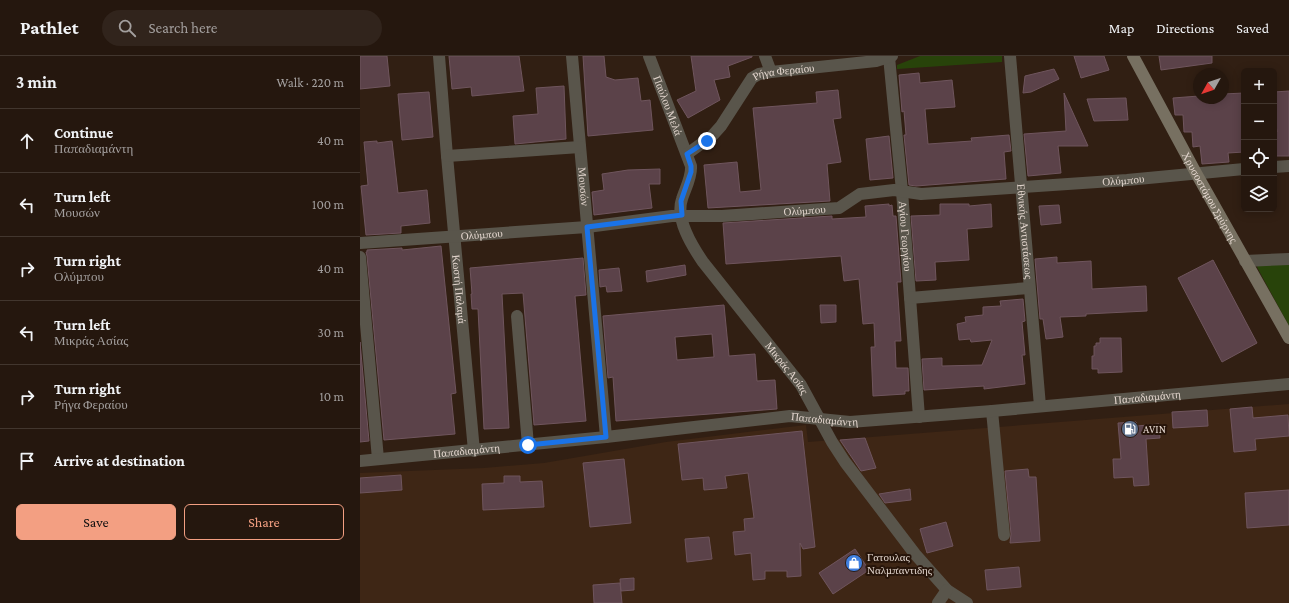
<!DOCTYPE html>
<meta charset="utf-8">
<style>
:root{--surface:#25170e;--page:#31241c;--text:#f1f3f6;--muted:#a39f9e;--line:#42362e;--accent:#f39f82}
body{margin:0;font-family:"Crimson Pro",serif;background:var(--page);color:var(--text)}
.controls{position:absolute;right:12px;top:12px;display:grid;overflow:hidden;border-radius:6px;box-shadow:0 2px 10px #0003}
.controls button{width:36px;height:36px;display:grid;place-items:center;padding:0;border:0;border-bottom:1px solid var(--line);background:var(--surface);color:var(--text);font:20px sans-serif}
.compass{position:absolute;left:833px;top:12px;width:36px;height:36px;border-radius:50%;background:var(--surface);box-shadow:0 2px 10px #0003;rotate:230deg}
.stop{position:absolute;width:12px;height:12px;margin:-9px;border:3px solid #1a73e8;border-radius:50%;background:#fff}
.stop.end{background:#1a73e8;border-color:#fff;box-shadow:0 1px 4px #0008}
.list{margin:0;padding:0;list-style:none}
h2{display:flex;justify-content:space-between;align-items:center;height:52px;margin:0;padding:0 16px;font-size:17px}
h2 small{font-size:13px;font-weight:400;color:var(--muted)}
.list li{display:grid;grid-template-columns:26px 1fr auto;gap:12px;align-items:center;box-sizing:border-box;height:64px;padding:0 16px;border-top:1px solid var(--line)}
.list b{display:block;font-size:15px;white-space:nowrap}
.list p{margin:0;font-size:13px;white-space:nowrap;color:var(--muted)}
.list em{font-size:13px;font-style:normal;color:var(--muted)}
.actions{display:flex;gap:8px;padding:12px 16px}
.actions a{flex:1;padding:9px 0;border:1px solid var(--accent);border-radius:6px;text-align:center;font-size:14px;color:var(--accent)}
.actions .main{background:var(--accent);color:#111}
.icon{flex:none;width:22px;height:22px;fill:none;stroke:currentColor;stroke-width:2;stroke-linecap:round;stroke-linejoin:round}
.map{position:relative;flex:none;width:929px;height:547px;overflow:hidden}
header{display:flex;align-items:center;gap:24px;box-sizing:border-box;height:56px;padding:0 20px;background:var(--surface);border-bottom:1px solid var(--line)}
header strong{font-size:19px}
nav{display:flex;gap:22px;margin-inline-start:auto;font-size:14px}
.search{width:280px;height:36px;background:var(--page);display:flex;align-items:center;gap:10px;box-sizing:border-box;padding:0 14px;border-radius:22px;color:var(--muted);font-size:15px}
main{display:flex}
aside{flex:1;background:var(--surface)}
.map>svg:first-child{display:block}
.built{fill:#3e2615}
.green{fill:#28430a}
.building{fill:#5b4249;stroke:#6f555d;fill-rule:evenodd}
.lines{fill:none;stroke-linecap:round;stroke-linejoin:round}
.street{stroke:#59554b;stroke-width:12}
.secondary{stroke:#777061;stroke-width:12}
.route{stroke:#1a73e8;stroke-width:5}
.labels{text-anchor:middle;stroke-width:4;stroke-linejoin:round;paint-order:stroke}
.street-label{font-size:11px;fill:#e2d5cd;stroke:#27150a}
.poi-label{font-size:11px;fill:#e2d5cd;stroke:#27150a;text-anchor:start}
</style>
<header>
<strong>Pathlet</strong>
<div class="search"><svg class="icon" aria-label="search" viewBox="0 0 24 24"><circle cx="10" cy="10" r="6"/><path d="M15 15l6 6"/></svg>Search here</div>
<nav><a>Map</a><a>Directions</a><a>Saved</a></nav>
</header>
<main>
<aside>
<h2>3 min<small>Walk · 220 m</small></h2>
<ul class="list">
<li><svg class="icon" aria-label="ahead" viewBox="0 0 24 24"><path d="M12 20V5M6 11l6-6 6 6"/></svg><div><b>Continue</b><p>Παπαδιαμάντη</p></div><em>40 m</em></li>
<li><svg class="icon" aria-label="left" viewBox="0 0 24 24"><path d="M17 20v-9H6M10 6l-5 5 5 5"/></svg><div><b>Turn left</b><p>Μουσών</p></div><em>100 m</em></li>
<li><svg class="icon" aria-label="right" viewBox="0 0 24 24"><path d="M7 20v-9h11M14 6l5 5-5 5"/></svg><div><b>Turn right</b><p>Ολύμπου</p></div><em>40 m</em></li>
<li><svg class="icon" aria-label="left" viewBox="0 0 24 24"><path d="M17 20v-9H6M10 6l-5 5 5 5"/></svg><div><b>Turn left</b><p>Μικράς Ασίας</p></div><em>30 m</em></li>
<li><svg class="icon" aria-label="right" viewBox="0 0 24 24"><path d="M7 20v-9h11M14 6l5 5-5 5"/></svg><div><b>Turn right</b><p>Ρήγα Φεραίου</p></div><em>10 m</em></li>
<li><svg class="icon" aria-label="arrive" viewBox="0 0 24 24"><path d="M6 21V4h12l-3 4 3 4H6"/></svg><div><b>Arrive at destination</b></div></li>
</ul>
<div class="actions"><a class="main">Save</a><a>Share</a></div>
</aside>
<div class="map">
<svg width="929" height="547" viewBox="0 0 929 547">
<rect width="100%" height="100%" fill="#311f13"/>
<path class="built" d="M929 348V547H0V417L124 412 184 407 306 386 446 369 448 386Z"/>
<g class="green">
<path d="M560 0H642V6L537 13V9Z"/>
<path d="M929 207V270L897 211 898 209Z"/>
</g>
<g class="building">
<path d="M0 0H27L30 30 0 33Z"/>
<path d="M89 0H159L164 35 112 40 111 31 92 33Z"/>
<path d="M223 0H244L246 21 255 24 278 22 281 45 290 44 293 74 228 80Z"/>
<path d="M331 0H392V1L368 10 370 21 354 24 360 44 328 62 317 44 336 35Z"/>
<path d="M714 0H744L749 14 721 22Z"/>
<path d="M799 0H852V7L801 14Z"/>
<path d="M694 13 699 23 671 36 663 37 665 20Z"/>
<path d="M559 17 560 27 592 24 595 51 565 53 568 88 612 85 611 82 649 79 651 95 644 96 646 123 556 130 549 129 544 79H546L544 55 542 56 539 19Z"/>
<path d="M204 30 206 83 155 88 153 60 178 58 176 32Z"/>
<path d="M478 34 481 62 473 63 481 106 467 108 470 145 348 152 344 109 377 106 380 136 401 134 393 52 457 47 456 36Z"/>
<path d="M929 35V100H914V76H917L914 50V36Z"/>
<path d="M69 36 73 81 42 84 38 38Z"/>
<path d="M704 37 728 90H698L701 117 668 120 664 78 706 75Z"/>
<path d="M884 37V96L868 97 869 106 842 108 840 90 833 91 832 76H824L823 59H815L813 42 839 40V42H863V38Z"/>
<path d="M766 42 768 64 734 65 727 43Z"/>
<path d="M529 80 533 122 510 124 506 83Z"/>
<path d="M17 85V87L32 85 38 137 67 134 70 167 41 170V177L6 179 1 130 8 129 4 86Z"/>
<path d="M300 113V128H289L292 152 234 159 232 136 244 134 242 118 268 114Z"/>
<path d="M529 148V150L532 149 533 160H536L541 226H537L541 285H535L536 312H548L549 335H545V338L513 340 511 291H515L514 267 503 268 499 223 484 225 481 200 366 208 363 167 472 160V163L506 161 505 150Z"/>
<path d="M580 148H609V150L631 148 632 171 607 173 609 204 575 206 576 224 556 225 551 160 580 159Z"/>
<path d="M699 149 701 167 681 169 679 150Z"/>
<path d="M81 190 96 337 91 338 95 378 24 384 7 200 6 196H7V194L42 192V194Z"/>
<path d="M697 201V207L731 205 732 233 786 230 787 255 726 258V260L700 261 703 281 686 283 683 263H680L675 203Z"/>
<path d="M223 202 226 239 215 240 226 365 174 369 163 237 142 238 149 372 124 373 118 253H112L111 238H112L110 212Z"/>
<path d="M853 204 897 287 862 306 818 222Z"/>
<path d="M325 209 326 219 287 226 286 215Z"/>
<path d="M259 212 262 235 247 236 246 230 240 231 239 214Z"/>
<path d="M663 243 665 265 662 266 665 299H662L665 328 624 333V330L564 334 562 303 582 302V310L622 309 632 284 611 286 610 283 599 284 597 268 606 266 605 261 623 259V251L641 250 640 245Z"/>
<path d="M364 249 369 300 395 298 397 325 415 324 417 353 256 365 253 321 248 322 243 260ZM352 278 354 301 317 304 315 281Z"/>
<path d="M460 249H476V266L461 267Z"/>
<path d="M740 282H761L762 316 738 317V313H732V300H734V290H736V287H740Z"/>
<path d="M0 286 9 385 0 386Z"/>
<path d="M892 351 893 362 928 359 929 380 895 383 896 394 874 396 870 353Z"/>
<path d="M847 354 848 370 813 372 812 356Z"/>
<path d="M776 366 777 370 799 368 800 382 786 383 789 429 774 430 773 421 754 422 753 403H761L758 367Z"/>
<path d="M442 375 455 491 443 493 440 487 441 520 427 521V515H405V523L393 524 391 497 375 499 373 476 385 475 384 463 394 462 388 417 365 420 367 432 344 434 343 422 322 424 318 388Z"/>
<path d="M505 382 516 412 501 415 480 384Z"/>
<path d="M264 403 271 467 230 471 223 407Z"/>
<path d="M668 413 669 421H676L680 485 650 487 651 478 645 415Z"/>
<path d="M41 419 42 434 0 437V422Z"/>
<path d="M144 420H160V426L182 425 184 451 123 454 122 428 144 427Z"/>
<path d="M550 433 551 444 525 447 519 438Z"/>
<path d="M929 434V469L887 472 885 437Z"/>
<path d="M586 466 593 490 567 497 560 473Z"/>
<path d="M349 481 352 503 327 506 325 483Z"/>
<path d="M495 493 509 514 473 538 459 517Z"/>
<path d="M659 511 661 531 627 534 625 514Z"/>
<path d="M274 522V534L261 535 260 523Z"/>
<path d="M260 527 262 547H234L233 529Z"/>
</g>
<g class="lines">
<g class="street">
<path id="s1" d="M79 0 87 100 114 395"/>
<path id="s2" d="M212 0 246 381"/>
<path id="s3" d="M289 0 331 110C332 121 325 133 322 143 315 163 332 190 343 206L441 329 472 386 485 406 555 498 587 534 607 547"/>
<path d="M405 0 411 16"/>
<path id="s4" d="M650 0 680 350"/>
<path id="s5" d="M529 1 542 135 559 361"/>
<path id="s6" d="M327 98 352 80 361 70 392 22 399 18 411 16 516 5 532 0"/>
<path d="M87 100 220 91"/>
<path d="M914 111 929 110"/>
<path id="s7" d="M0 187 227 171 312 160H362L479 152 500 138 534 134 561 138 767 124 884 113"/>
<path d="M0 201 18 403"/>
<path d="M885 205 929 203"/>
<path d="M550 242 669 232"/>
<path d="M157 260 168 389"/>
<path d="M632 355 644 479"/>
<path id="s8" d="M0 405 246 381 430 360 490 366 632 355 929 328"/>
<path d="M578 547 587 534"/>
</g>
<path class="secondary" id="s9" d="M773 0 836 117 929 282"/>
</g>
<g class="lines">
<path class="route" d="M168 389 246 381 227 171 322 159 321 145 331 116V110L327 98 347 85"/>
</g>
<defs>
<g id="fuel-disc" transform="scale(0.9)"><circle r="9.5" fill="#5c6f8a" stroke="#27150a"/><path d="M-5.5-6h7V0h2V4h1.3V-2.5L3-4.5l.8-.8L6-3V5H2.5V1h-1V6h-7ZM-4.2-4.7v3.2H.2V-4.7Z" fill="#fff"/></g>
<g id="shop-disc" transform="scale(0.9)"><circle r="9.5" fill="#3f7fe0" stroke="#27150a"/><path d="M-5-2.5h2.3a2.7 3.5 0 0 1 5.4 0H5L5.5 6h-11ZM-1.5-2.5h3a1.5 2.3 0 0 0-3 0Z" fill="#fff"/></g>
</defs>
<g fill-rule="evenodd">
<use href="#fuel-disc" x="770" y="373"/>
<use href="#shop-disc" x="494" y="507"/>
</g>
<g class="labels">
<g class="street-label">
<text dy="4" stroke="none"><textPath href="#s6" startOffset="134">Ρήγα Φεραίου</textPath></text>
<text dy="4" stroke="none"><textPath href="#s3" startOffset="53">Παύλου Μελά</textPath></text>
<text dy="4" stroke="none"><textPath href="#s7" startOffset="770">Ολύμπου</textPath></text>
<text dy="4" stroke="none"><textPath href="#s2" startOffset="131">Μουσών</textPath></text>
<text dy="4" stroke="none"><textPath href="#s9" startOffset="161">Χρυσοστόμου Σμύρνης</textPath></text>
<text dy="4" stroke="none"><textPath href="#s7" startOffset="446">Ολύμπου</textPath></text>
<text dy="4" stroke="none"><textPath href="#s4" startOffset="176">Εθνικής Αντιστάσεως</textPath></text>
<text dy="4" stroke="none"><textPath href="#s7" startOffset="122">Ολύμπου</textPath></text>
<text dy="4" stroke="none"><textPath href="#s5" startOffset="180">Αγίου Γεωργίου</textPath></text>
<text dy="4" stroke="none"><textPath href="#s1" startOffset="234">Κωστή Παλαμά</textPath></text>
<text dy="4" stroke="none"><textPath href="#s3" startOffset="356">Μικράς Ασίας</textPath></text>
<text dy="4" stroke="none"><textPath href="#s8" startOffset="791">Παπαδιαμάντη</textPath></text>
<text dy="4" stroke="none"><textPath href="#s8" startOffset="467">Παπαδιαμάντη</textPath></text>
<text dy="4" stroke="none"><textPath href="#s8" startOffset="107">Παπαδιαμάντη</textPath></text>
</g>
<g class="poi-label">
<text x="783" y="377">AVIN</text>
<text x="507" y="505">Γατουλας<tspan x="507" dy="13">Ναλμπαντιδης</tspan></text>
</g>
</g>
</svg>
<div class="controls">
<button>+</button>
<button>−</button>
<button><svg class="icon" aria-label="locate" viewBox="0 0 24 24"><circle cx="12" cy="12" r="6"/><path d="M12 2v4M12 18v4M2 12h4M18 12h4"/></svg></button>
<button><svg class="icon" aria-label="layers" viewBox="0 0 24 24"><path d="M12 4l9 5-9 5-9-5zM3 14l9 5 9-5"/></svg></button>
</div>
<svg class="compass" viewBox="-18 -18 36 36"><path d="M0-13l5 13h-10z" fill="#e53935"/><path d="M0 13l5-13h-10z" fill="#a39f9e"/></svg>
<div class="stop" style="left:168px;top:389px"></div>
<div class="stop end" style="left:347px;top:85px"></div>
</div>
</main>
